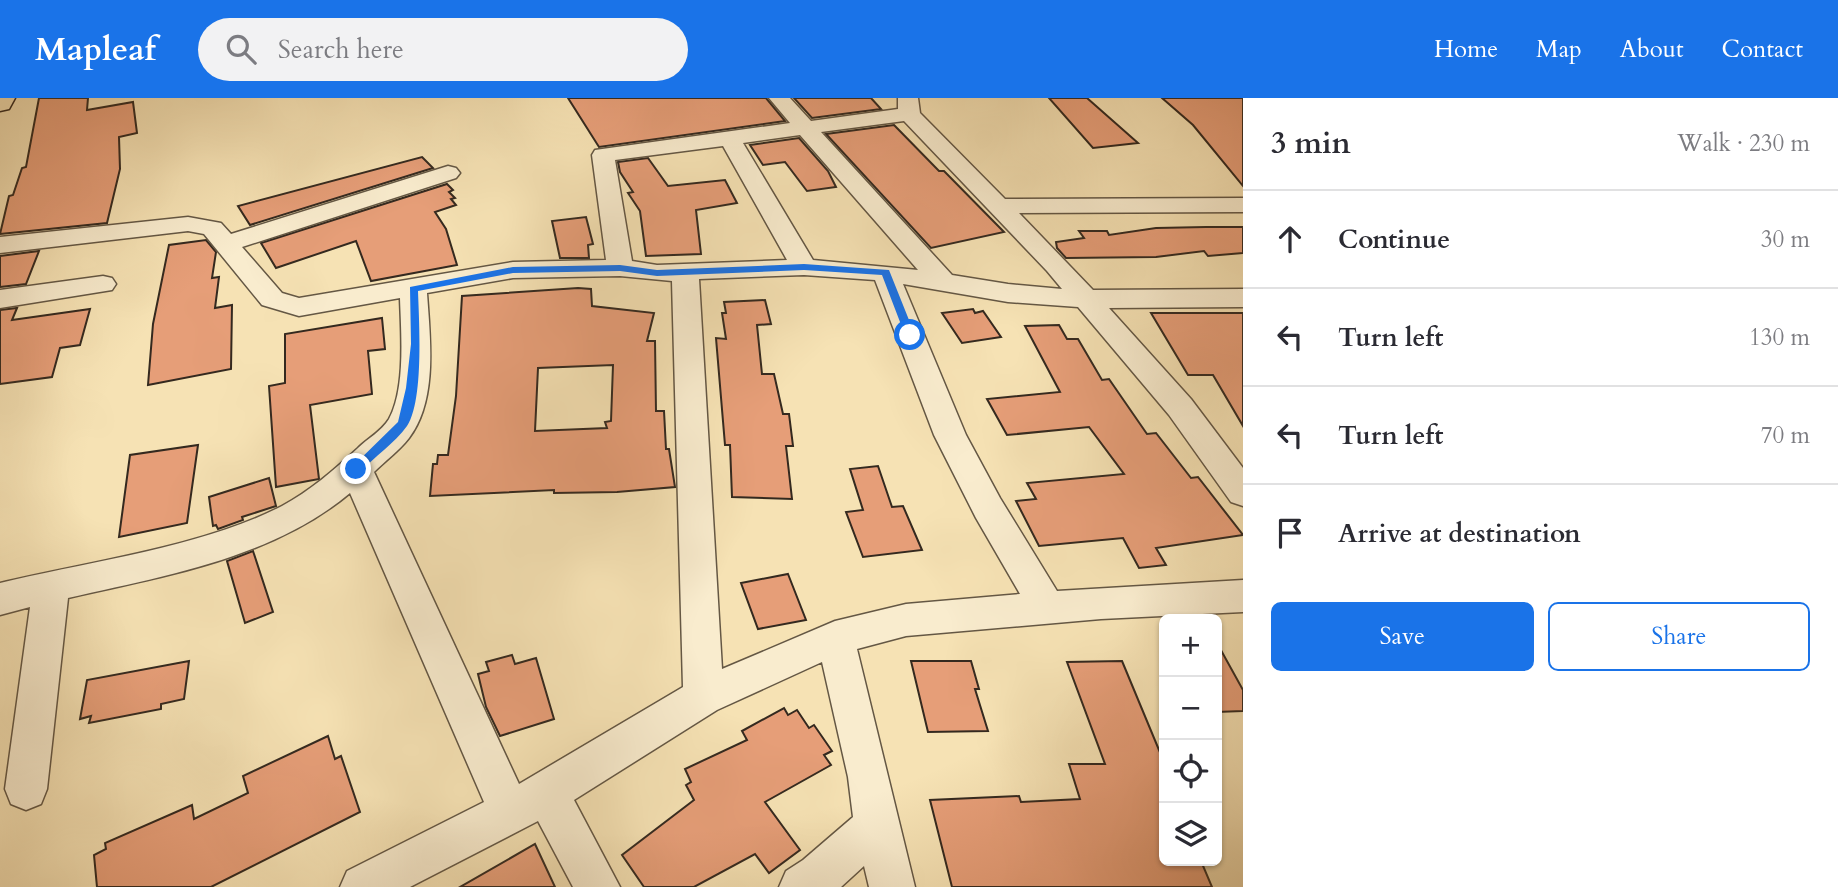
<!DOCTYPE html>
<meta charset="utf-8">
<style>
:root{--surface:#fff;--page:#f2f2f3;--text:#2b2b33;--muted:#7c7c81;--line:#e1e1e2;--accent:#1a73e8}
body{margin:0;font-family:Cardo,serif;background:var(--page);color:var(--text)}
.controls{position:absolute;right:21px;bottom:21px;display:grid;overflow:hidden;border-radius:10px;box-shadow:0 2px 5px #0004}
.controls button{width:63px;height:63px;display:grid;place-items:center;padding:0;border:0;border-bottom:2px solid var(--line);background:var(--surface);color:var(--text);font:35px sans-serif}
.stop{position:absolute;width:21px;height:21px;margin:-16px;border:5px solid #1a73e8;border-radius:50%;background:#fff}
.stop.end{background:#1a73e8;border-color:#fff;box-shadow:0 2px 7px #0008}
.list{margin:0;padding:0;list-style:none}
h2{display:flex;justify-content:space-between;align-items:center;height:91px;margin:0;padding:0 28px;font-size:30px}
h2 small{font-size:23px;font-weight:400;color:var(--muted)}
.list li{display:grid;grid-template-columns:46px 1fr auto;gap:21px;align-items:center;box-sizing:border-box;height:98px;padding:0 28px;border-top:2px solid var(--line)}
.list b{display:block;font-size:26px;white-space:nowrap}
.list em{font-size:23px;font-style:normal;color:var(--muted)}
.actions{display:flex;gap:14px;padding:21px 28px}
.actions a{flex:1;padding:16px 0;border:2px solid var(--accent);border-radius:10px;text-align:center;font-size:24px;color:var(--accent)}
.actions .main{background:var(--accent);color:#fff}
.icon{flex:none;width:38px;height:38px;fill:none;stroke:currentColor;stroke-width:2;stroke-linecap:round;stroke-linejoin:round}
.map{position:relative;flex:none;width:1243px;height:789px;overflow:hidden}
header{display:flex;align-items:center;gap:42px;box-sizing:border-box;height:98px;padding:0 35px;background:var(--accent);color:#fff}
header strong{font-size:33px}
nav{display:flex;gap:38px;margin-inline-start:auto;font-size:24px}
.search{width:490px;height:63px;background:var(--page);display:flex;align-items:center;gap:18px;box-sizing:border-box;padding:0 24px;border-radius:38px;color:var(--muted);font-size:26px}
main{display:flex}
aside{flex:1;background:var(--surface)}
.map>svg:first-child{display:block}
.building{fill:#e69e78;stroke:#34291f;stroke-width:2;fill-rule:evenodd}
.lines{fill:none;stroke-linecap:round;stroke-linejoin:round}
.minor-casing{stroke:#645744;stroke-width:3}
.major-casing{stroke:#34291f;stroke-width:3}
.minor{fill:#f9ecce;fill-rule:evenodd}
.major{fill:#f6e2b4;fill-rule:evenodd}
.route{fill:#1a73e8}
</style>
<header>
<strong>Mapleaf</strong>
<div class="search"><svg class="icon" aria-label="search" viewBox="0 0 24 24"><circle cx="10" cy="10" r="6"/><path d="M15 15l6 6"/></svg>Search here</div>
<nav><a>Home</a><a>Map</a><a>About</a><a>Contact</a></nav>
</header>
<main>
<div class="map">
<svg width="1243" height="789" viewBox="0 0 1243 789">
<rect width="100%" height="100%" fill="#f6e2b4"/>
<filter id="stains"><feTurbulence type="fractalNoise" baseFrequency=".00286" numOctaves="4"/><feColorMatrix values="0 0 0 0 .2 0 0 0 0 .09 0 0 0 0 .02 0 0 0 .5 -.17"/></filter>
<radialGradient id="worn" r=".72"><stop offset=".6" stop-color="#630" stop-opacity="0"/><stop offset="1" stop-color="#630" stop-opacity=".3"/></radialGradient>
<g class="building">
<path d="M39 0H88L87 12 133 4 137 35 119 39 120 71 107 125 0 136 9 98 13 97 22 70 26 69Z"/>
<path d="M568 0H766L785 23 599 49Z"/>
<path d="M794 0H871L881 11 812 20Z"/>
<path d="M1049 0H1087L1138 45 1093 50Z"/>
<path d="M1162 0H1243V88L1193 27Z"/>
<path d="M894 27 939 73H944L1004 134 931 150 826 36Z"/>
<path d="M799 40 828 73 836 89 807 93 785 64 763 67 750 47Z"/>
<path d="M422 59 433 70 250 127 238 108Z"/>
<path d="M648 60 668 88 725 82 737 105 696 112 701 156 646 158 640 113 628 95 633 94 620 74 618 64Z"/>
<path d="M447 86 453 92 449 94 455 100 451 101 456 107 435 114 446 131 457 167 371 183 356 143 276 170 261 145Z"/>
<path d="M586 119 593 146 588 147 589 160H560L552 123Z"/>
<path d="M1206 129H1243V155L1208 158 1204 153 1156 159 1066 160 1057 150 1056 144 1084 140 1079 133H1107L1109 137 1156 130Z"/>
<path d="M206 142 216 154 212 180 219 179 215 210 232 207 231 271 148 287 153 226 169 147Z"/>
<path d="M39 153 26 186 0 189V158Z"/>
<path d="M578 190 591 191 592 208 654 215 647 243H655L656 313H664L666 351H669L675 389 617 394 554 395V392L430 398 433 366H437L438 357H448L456 298 462 198ZM613 267 611 323 605 324 607 330 535 333 538 270Z"/>
<path d="M765 202 771 226 757 227 762 276H774L783 316H789L793 348H786L792 401 732 399 730 347H725L716 240 726 241 722 215H726L724 204Z"/>
<path d="M17 210 12 222 90 211 80 247 60 250 52 279 0 286V212Z"/>
<path d="M973 211 975 215 983 213 1001 239 962 245 942 215Z"/>
<path d="M1151 215H1243V328L1213 277H1188Z"/>
<path d="M382 220 385 251 368 253 372 296 310 307 319 381 276 389 269 288 285 285V236Z"/>
<path d="M1059 227 1067 241H1078L1102 282 1109 281 1147 336 1156 335 1191 380 1198 379 1243 437 1156 450 1166 467 1139 470 1123 440 1039 448 1016 403 1036 401 1027 385 1124 376 1089 329 1007 337 987 301 1060 294 1025 228Z"/>
<path d="M198 347 187 425 119 439 130 357Z"/>
<path d="M878 368 892 409 903 408 922 452 863 459 846 414 863 412 850 371Z"/>
<path d="M269 380 276 408 242 419 243 422 218 431 216 427 213 428 209 399Z"/>
<path d="M253 453 273 514 245 525 227 463Z"/>
<path d="M788 476 806 522 758 531 741 485Z"/>
<path d="M1217 545 1243 592V613L1217 614Z"/>
<path d="M512 557 515 566 536 560 554 621 500 638 486 609 478 576 489 573 486 564Z"/>
<path d="M189 563 184 601 161 606V611L89 625 91 618 80 621 87 582Z"/>
<path d="M911 563H971L979 591H975L988 633 928 634Z"/>
<path d="M1122 563 1164 664V763H1201L1212 789H952L930 702 1019 698 1021 704 1080 701 1069 666H1105L1067 564Z"/>
<path d="M784 610 788 617 797 612 809 630 814 627 832 653 824 657 831 667 765 704 800 752 769 775 755 756 694 789H644L622 757 694 702 686 687 691 684 685 671 747 642 742 633Z"/>
<path d="M328 638 335 661 341 658 360 714 211 789H97L94 757 106 751 105 745 192 707 194 721 248 695 243 678Z"/>
<path d="M535 746 555 789H460Z"/>
</g>
<g class="lines">
<g class="minor-casing">
<g id="minor">
<path d="M769 0H790L811 23 898 11V0H918L920 15 1005 101 1243 100V114L1019 115 1093 192 1243 191V209L1109 210 1191 301 1243 370V408L1231 404 1169 317 1078 209 1008 204 903 186 966 337 1000 400 1057 493 1243 482V514L1101 521 906 538 857 551 915 789H869L864 768 841 789H779L786 773 803 762 853 719 848 679 822 564 717 612 574 702 620 789H573L538 723 410 789H340L347 773 484 704 350 395C273 460 164 478 68 500L47 691 41 706 26 712 11 706 5 691 30 509 0 517V485C87 464 203 449 282 408 310 393 334 372 358 350 367 341 382 333 389 321 406 290 401 234 400 200L299 218 262 207 204 136 188 133 0 155V139L188 119 221 125 231 136 448 68 456 70 460 75 456 80 242 149 282 195 299 200 513 164 606 162 592 57 595 52 790 25ZM904 23 1047 173 1062 191 1008 186 952 177 821 34ZM800 37 918 172 813 162 743 45ZM723 48 787 162 657 167 632 163 615 62ZM804 177 875 182 934 337 976 420 1020 496 906 506 835 523 722 571 699 181ZM620 178 672 183 683 589 519 686 374 374C385 363 399 353 409 340 438 302 430 240 427 195L513 180Z"/>
<path d="M103 178 112 180 116 186 112 192 0 210V192Z"/>
</g>
</g>
<g class="major-casing">
<path id="major" d="M0 0H15L9 11 0 13Z"/>
</g>
<use href="#minor" class="minor"/>
<use href="#major" class="major"/>
</g>
<path class="route" d="M804 166 889 172 915 237 913 240 905 237 882 177 804 172 657 178 620 173 513 175 418 193C419 224 424 302 407 328 395 345 374 359 360 374H352L350 371 398 324 406 290 411 246 410 189 513 169 620 167 657 172Z"/>
<rect width="100%" height="100%" filter="url(#stains)"/>
<rect width="100%" height="100%" fill="url(#worn)"/>
</svg>
<div class="controls">
<button>+</button>
<button>−</button>
<button><svg class="icon" aria-label="locate" viewBox="0 0 24 24"><circle cx="12" cy="12" r="6"/><path d="M12 2v4M12 18v4M2 12h4M18 12h4"/></svg></button>
<button><svg class="icon" aria-label="layers" viewBox="0 0 24 24"><path d="M12 4l9 5-9 5-9-5zM3 14l9 5 9-5"/></svg></button>
</div>
<div class="stop" style="left:910px;top:237px"></div>
<div class="stop end" style="left:356px;top:371px"></div>
</div>
<aside>
<h2>3 min<small>Walk · 230 m</small></h2>
<ul class="list">
<li><svg class="icon" aria-label="ahead" viewBox="0 0 24 24"><path d="M12 20V5M6 11l6-6 6 6"/></svg><div><b>Continue</b></div><em>30 m</em></li>
<li><svg class="icon" aria-label="left" viewBox="0 0 24 24"><path d="M17 20v-9H6M10 6l-5 5 5 5"/></svg><div><b>Turn left</b></div><em>130 m</em></li>
<li><svg class="icon" aria-label="left" viewBox="0 0 24 24"><path d="M17 20v-9H6M10 6l-5 5 5 5"/></svg><div><b>Turn left</b></div><em>70 m</em></li>
<li><svg class="icon" aria-label="arrive" viewBox="0 0 24 24"><path d="M6 21V4h12l-3 4 3 4H6"/></svg><div><b>Arrive at destination</b></div></li>
</ul>
<div class="actions"><a class="main">Save</a><a>Share</a></div>
</aside>
</main>
